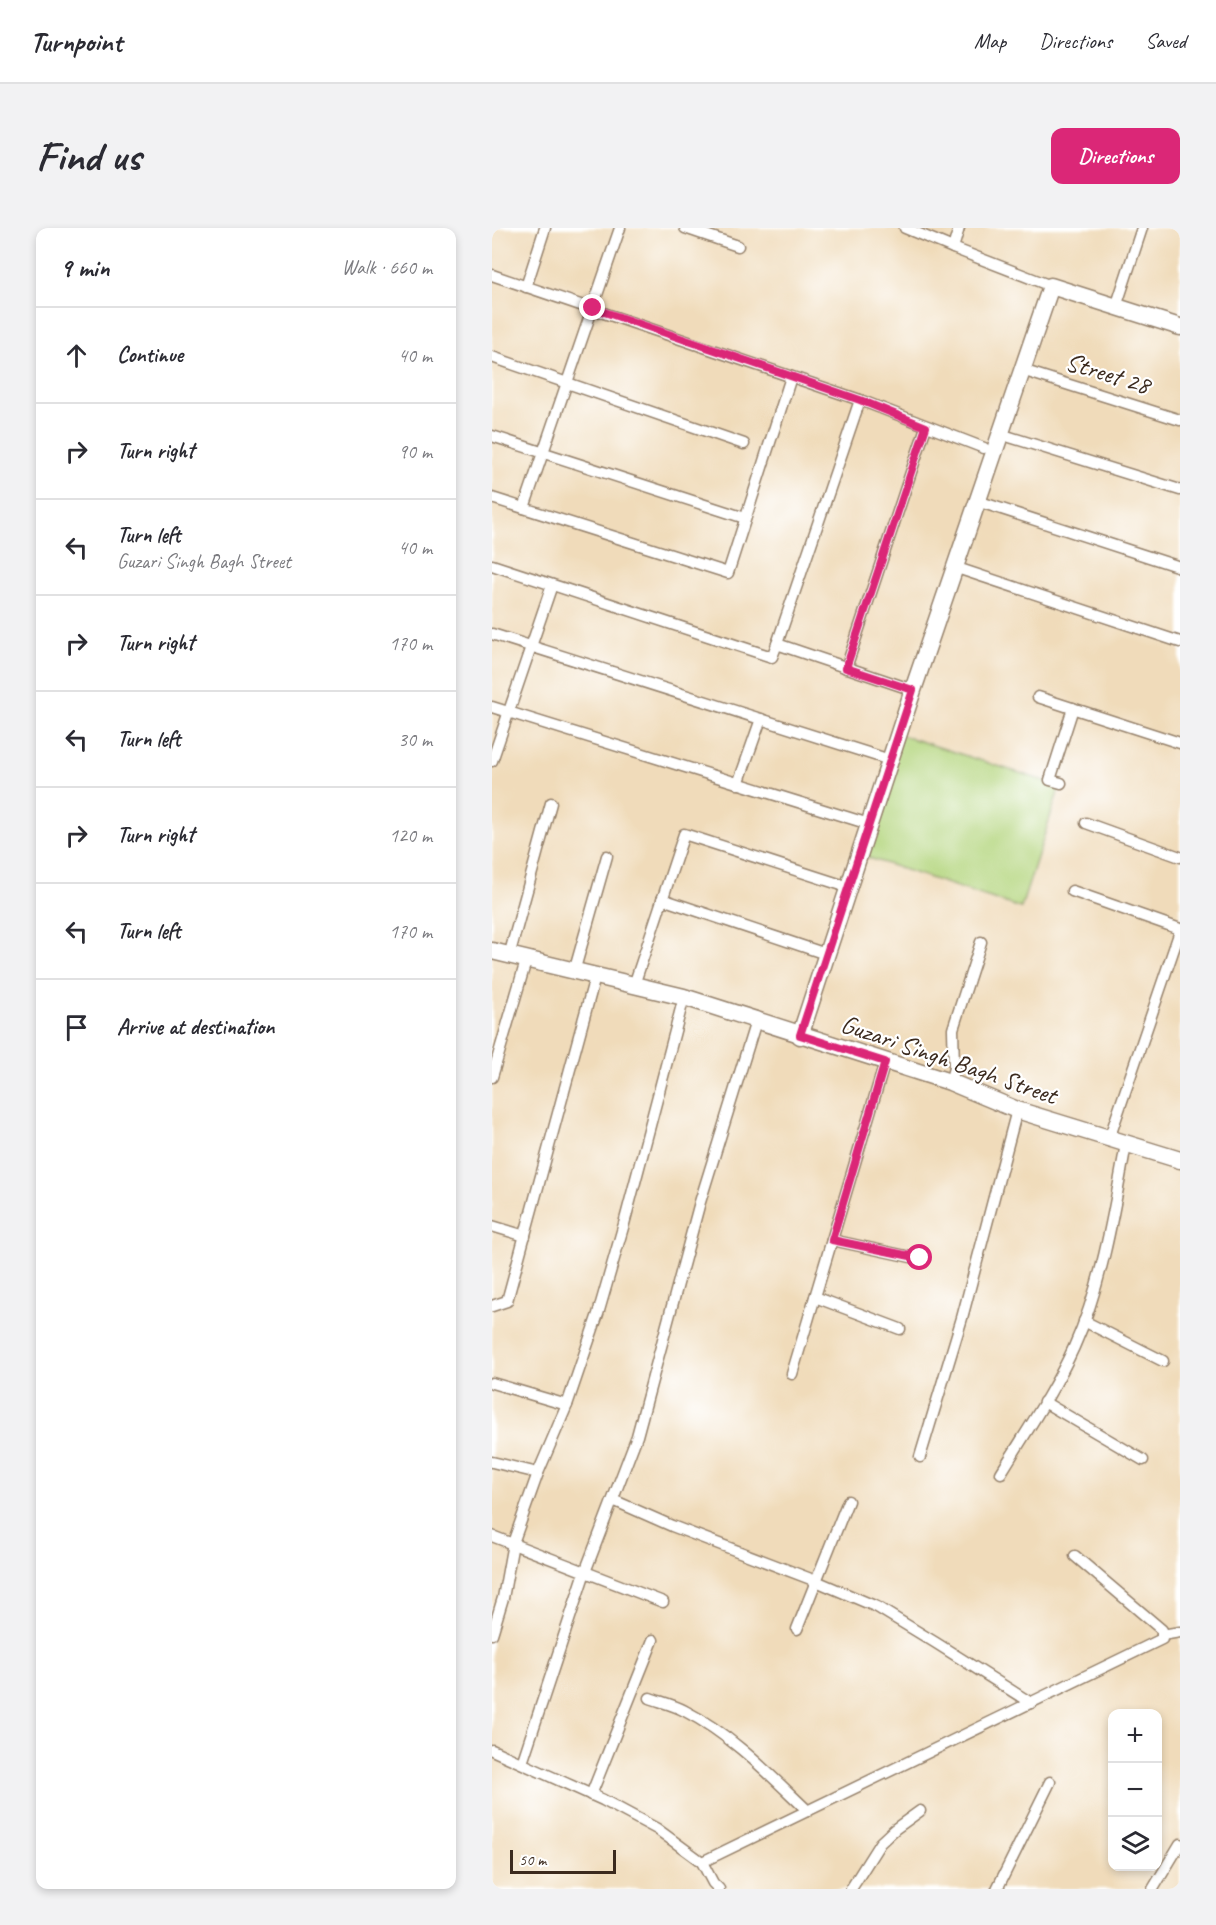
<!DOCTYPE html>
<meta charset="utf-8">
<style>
:root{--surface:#fff;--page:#f2f2f3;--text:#2b2b33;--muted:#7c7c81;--line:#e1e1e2;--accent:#db2777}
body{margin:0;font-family:Caveat,sans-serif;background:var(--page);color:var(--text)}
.controls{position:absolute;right:18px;bottom:18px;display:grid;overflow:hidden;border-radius:12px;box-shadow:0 3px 9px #0003}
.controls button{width:54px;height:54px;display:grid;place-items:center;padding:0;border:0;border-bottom:2px solid var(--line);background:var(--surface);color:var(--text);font:30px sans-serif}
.scale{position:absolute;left:18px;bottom:15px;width:106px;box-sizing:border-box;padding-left:6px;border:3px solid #3b2a1e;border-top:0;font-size:16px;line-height:21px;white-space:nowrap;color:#3b2a1e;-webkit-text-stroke:4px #fff;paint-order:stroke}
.stop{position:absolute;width:18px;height:18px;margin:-14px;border:4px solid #db2777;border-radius:50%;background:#fff}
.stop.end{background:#db2777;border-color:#fff;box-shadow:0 2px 6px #0008}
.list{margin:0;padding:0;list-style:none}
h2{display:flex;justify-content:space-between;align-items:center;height:78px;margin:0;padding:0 24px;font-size:26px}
h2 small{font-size:20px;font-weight:400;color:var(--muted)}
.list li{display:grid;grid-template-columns:39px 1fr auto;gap:18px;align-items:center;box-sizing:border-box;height:96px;padding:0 24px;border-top:2px solid var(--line)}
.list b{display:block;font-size:22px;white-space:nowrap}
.list p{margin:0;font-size:20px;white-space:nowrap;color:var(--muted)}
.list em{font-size:20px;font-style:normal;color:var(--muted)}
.icon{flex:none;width:33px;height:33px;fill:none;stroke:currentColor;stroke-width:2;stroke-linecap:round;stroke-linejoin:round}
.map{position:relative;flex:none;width:688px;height:1661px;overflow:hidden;border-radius:12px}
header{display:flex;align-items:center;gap:36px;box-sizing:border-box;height:84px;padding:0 30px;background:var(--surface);border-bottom:2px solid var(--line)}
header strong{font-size:28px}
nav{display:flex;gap:33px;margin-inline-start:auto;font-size:21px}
.intro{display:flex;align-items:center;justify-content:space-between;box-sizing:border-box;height:144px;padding:0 36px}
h1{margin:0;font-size:42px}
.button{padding:15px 27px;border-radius:12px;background:var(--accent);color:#fff;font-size:21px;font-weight:700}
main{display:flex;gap:36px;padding:0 36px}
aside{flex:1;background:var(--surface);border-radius:12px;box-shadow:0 3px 9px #0003}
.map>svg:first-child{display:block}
.green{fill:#b3d57d;stroke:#77804e;stroke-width:1.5}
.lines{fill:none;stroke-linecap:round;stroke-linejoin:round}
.street-casing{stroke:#96826c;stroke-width:13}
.secondary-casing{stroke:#96826c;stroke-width:19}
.street{stroke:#fff;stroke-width:10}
.secondary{stroke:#fff;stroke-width:16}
.route{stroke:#db2777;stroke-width:8}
.labels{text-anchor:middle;stroke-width:4.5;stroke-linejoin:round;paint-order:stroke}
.street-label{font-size:26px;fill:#3b2a1e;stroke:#fff}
</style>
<header>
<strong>Turnpoint</strong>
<nav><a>Map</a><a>Directions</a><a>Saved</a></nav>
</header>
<div class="intro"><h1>Find us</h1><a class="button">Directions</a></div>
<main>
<aside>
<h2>9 min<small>Walk · 660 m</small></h2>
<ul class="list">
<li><svg class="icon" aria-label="ahead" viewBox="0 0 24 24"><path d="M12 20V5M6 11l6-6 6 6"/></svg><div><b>Continue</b></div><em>40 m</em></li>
<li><svg class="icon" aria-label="right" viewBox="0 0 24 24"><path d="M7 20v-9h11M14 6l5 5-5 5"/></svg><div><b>Turn right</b></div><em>90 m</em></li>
<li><svg class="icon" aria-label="left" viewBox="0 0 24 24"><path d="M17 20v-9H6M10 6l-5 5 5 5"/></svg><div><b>Turn left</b><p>Guzari Singh Bagh Street</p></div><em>40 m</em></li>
<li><svg class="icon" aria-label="right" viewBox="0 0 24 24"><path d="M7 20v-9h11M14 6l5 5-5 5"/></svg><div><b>Turn right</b></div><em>170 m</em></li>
<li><svg class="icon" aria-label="left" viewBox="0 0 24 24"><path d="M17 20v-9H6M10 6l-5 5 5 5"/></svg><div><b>Turn left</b></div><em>30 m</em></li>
<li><svg class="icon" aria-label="right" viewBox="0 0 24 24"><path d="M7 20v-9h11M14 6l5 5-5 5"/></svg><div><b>Turn right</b></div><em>120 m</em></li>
<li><svg class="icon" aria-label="left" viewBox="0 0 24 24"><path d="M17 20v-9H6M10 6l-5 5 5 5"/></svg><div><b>Turn left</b></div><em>170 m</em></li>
<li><svg class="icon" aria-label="arrive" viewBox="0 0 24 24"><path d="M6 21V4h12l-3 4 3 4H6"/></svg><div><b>Arrive at destination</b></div></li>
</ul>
</aside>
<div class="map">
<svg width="688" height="1661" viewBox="0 0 688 1661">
<rect width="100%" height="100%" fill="#fff"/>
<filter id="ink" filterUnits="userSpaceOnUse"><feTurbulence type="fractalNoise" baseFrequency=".0167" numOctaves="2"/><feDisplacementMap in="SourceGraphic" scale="12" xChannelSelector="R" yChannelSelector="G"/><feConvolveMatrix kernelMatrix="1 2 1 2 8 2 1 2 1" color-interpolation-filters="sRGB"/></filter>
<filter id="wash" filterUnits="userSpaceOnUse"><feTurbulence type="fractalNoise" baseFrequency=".008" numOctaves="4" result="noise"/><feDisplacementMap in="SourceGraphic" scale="24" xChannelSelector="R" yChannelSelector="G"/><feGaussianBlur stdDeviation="1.35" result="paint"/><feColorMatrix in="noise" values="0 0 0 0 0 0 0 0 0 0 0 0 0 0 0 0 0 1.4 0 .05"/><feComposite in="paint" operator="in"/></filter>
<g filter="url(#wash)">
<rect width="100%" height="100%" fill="#f0dbba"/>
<path class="green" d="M406 506 568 558 529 680 368 627Z"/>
</g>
<g filter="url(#ink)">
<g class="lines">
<g class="street-casing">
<g id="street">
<path d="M193 0 246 18"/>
<path d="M413 0 461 20 559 58"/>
<path d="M461 20 467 0"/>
<path d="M0 47 368 172 492 220"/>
<path d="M34 59 53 0"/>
<path d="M624 79 650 0"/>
<path d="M0 129 252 216"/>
<path d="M530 142 688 192"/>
<path d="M508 206 688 262"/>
<path d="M0 208 253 290"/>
<path d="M0 270 236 345 299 149"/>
<path d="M485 273 688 339"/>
<path d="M32 280 128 0"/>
<path d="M0 337 280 429 285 416 421 462"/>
<path d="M462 339 688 414"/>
<path d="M0 406 398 532"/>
<path d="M285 416 368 172"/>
<path d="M354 440 434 199"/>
<path d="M546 469 688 515"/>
<path d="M0 479 377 596"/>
<path d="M0 533 60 357"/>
<path d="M569 555 558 552 581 480"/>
<path d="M246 556 269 491"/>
<path d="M594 595 688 629"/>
<path d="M580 663 688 701"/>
<path d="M170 671 334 726"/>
<path d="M17 728 59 575"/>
<path d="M82 744 115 628"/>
<path d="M142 757 192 606 356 659"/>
<path d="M0 849 34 733"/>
<path d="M458 854 462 840 461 801 489 714"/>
<path d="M617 911 688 703"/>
<path d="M0 998 33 1008"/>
<path d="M340 1012 428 1031"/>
<path d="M323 1069 408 1101"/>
<path d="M0 1078 15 1073 103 749"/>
<path d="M592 1093 671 1133"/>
<path d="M300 1146 393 834"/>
<path d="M0 1155 75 1177"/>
<path d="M552 1174 651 1232"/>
<path d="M428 1229 470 1090 525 882"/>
<path d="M0 1234 46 1245"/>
<path d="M509 1245C534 1204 562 1163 582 1119 610 1057 622 983 634 916"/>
<path d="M121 1272 180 1298 324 1353 385 1379 444 1415 539 1475"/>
<path d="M0 1308 171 1374"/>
<path d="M305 1401 356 1273"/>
<path d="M0 1406 11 1370 21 1315 46 1245 75 1177 106 1086 132 996 192 769"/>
<path d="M670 1407 688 1404"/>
<path d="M158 1470C169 1474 182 1477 193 1483 240 1507 278 1547 316 1583"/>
<path d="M0 1522 111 1572 165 1601 210 1634 221 1655 227 1661"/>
<path d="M30 1535 93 1344 145 1208 208 974 264 793"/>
<path d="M99 1567 161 1412"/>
<path d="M210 1634 670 1411V1402L583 1328"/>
<path d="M359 1661 388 1615 403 1601 428 1583"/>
<path d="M505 1661 558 1554"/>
<path d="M661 1661 688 1616"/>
</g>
</g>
<g class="secondary-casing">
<g id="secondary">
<path d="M0 723 192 769 458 854 525 882 688 932"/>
<path d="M308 808 421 462 559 58 688 99"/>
</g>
</g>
<use href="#street" class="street"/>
<use href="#secondary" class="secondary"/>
</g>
</g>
<g class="lines" filter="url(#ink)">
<path class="route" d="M101 80 368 172 434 199 354 440 421 462 308 807 393 834 340 1012 428 1030"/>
</g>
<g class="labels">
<g class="street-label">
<text transform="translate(616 145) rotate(17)" y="9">Street 28</text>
<text transform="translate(457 831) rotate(19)" y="9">Guzari Singh Bagh Street</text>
</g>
</g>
</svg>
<div class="controls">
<button>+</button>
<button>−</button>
<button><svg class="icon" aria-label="layers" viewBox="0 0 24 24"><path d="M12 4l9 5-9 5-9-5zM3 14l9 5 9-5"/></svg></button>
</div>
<div class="scale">50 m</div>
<div class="stop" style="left:428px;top:1030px"></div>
<div class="stop end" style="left:101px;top:80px"></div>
</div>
</main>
